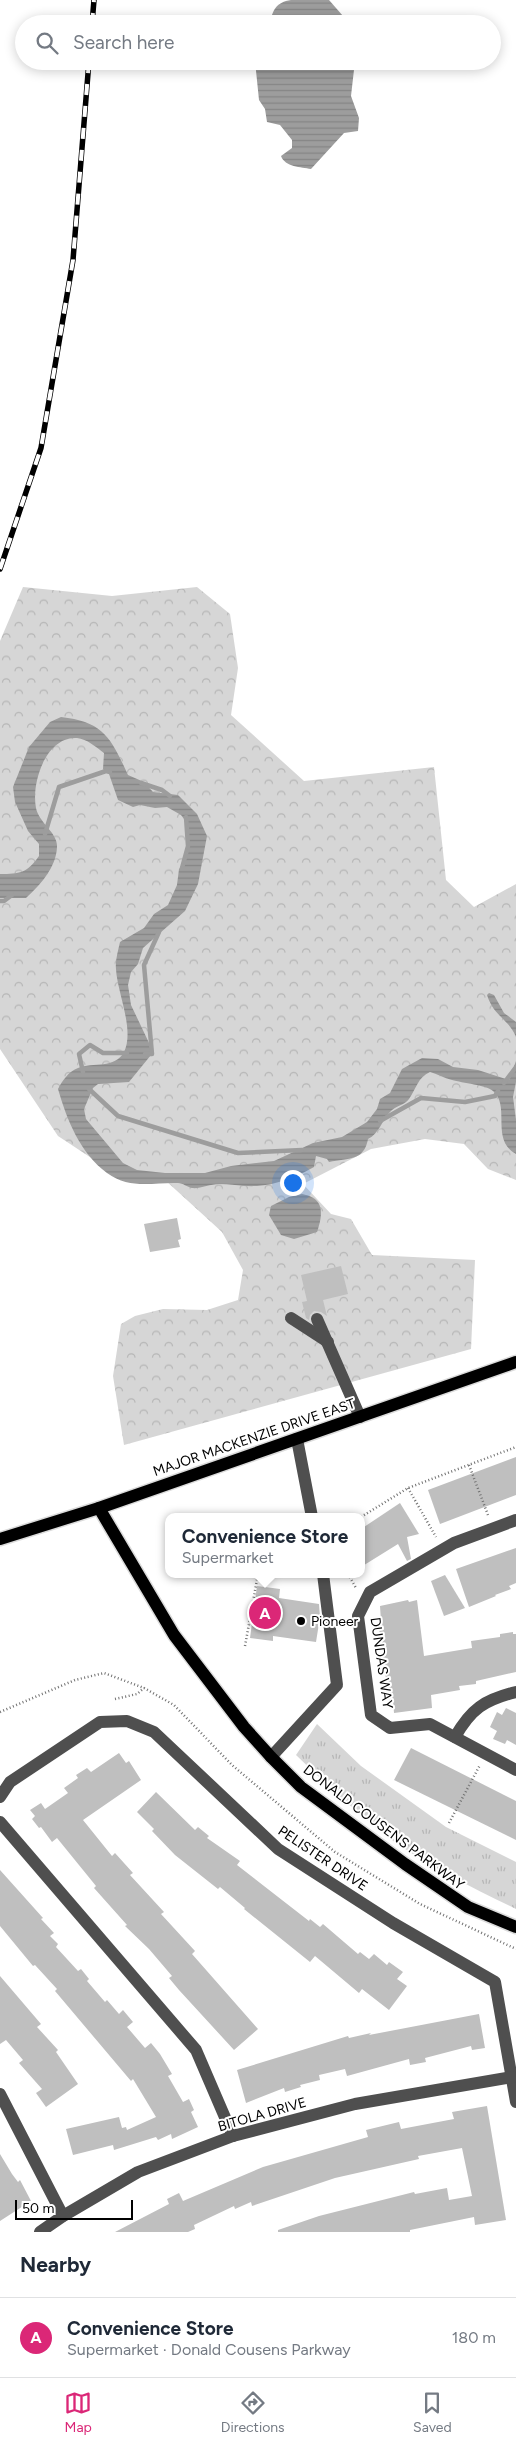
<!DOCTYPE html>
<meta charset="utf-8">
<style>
:root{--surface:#fff;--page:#f2f2f3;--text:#1f2937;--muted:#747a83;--line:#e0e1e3;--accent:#db2777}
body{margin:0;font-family:Figtree,sans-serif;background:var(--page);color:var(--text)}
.scale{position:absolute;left:15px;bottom:12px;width:118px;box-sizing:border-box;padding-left:5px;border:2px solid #000;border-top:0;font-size:14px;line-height:18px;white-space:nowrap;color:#000;-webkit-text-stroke:4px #fff;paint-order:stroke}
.you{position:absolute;left:292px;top:1182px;width:18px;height:18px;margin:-12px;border:4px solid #fff;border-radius:50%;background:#1a73e8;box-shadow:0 0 0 8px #1a73e833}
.badge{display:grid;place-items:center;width:32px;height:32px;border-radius:50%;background:var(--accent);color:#fff;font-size:16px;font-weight:700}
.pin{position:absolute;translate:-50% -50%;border:2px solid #fff;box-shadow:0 1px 5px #0006}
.popup{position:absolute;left:165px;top:1513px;width:200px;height:65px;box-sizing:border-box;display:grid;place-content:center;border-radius:10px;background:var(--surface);filter:drop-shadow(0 1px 4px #0005);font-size:16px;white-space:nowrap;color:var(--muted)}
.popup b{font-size:19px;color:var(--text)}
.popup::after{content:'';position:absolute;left:50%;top:100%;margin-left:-10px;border:10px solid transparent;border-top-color:var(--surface)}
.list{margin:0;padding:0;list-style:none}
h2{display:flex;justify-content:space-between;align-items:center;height:65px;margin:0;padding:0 20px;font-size:21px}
h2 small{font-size:16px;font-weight:400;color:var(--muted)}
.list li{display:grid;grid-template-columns:32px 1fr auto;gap:15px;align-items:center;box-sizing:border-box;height:80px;padding:0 20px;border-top:1px solid var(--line)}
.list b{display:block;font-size:19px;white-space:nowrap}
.list p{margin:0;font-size:16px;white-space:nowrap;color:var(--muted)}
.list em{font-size:16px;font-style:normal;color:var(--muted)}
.icon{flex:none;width:28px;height:28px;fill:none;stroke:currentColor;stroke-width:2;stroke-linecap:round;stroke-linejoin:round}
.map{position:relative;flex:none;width:516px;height:2232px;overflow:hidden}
.search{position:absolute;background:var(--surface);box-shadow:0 2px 12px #0003;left:15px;right:15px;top:15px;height:55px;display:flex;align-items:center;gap:12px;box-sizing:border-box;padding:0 18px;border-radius:28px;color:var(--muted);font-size:19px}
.sheet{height:145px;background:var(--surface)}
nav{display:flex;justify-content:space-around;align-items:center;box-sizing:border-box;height:70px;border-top:1px solid var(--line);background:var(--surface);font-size:14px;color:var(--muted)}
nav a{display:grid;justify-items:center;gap:2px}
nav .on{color:var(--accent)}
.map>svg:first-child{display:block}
.grass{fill:url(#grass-tufts)}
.forest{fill:url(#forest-crowns)}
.water{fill:url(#water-rules)}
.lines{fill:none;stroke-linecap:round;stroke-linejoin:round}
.stream{stroke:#9d9d9d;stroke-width:4.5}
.building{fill:#bfbfbf}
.major-casing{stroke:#dbdbdb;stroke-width:15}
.path{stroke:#717171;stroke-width:2.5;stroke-dasharray:1 2.5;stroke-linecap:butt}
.minor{stroke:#4f4f4f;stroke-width:12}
.major{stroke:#000;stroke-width:12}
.rail-casing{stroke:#000;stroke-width:5.5}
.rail{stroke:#fff;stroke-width:4;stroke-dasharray:11;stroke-linecap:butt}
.poi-dot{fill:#000;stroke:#fff;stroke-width:2}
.labels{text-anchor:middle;stroke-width:4;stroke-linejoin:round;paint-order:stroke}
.street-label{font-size:14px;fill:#000;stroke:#fff}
.poi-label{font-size:14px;fill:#000;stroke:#fff;text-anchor:start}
</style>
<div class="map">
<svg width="516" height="2232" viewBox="0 0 516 2232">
<defs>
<pattern id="grass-tufts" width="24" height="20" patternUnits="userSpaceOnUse" patternTransform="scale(1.25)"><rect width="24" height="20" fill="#d6d6d6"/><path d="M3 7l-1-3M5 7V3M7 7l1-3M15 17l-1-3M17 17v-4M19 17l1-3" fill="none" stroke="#b6b6b6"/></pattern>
<pattern id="forest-crowns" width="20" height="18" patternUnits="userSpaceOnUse" patternTransform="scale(1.25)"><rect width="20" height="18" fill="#d6d6d6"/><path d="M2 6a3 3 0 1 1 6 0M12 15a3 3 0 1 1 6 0" fill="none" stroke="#b6b6b6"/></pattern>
<pattern id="water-rules" width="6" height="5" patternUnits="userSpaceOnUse" patternTransform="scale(1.25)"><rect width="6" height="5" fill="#9d9d9d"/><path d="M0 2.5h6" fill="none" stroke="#858585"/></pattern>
</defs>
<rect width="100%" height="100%" fill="#fff"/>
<path class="grass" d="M317 1724 361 1766 446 1827 516 1862V1909C475 1889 434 1869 396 1843 363 1819 325 1783 296 1755Z"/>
<path class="forest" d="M23 587 112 596 197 587 230 614 238 668 231 715 304 781 434 767 446 880 474 907 516 884V1180L488 1169 464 1144 425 1139 371 1149 303 1184 331 1214 351 1219 372 1255 475 1260 471 1349 124 1445 113 1376 121 1324 135 1316 163 1309 207 1310 238 1300 243 1270 222 1232 165 1180 105 1167 58 1136 0 1049V641Z"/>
<g class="water">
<path d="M291 0H329L350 24H269C273 10 276 2 291 0Z"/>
<path d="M255 61H355L351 96 359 118 358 131 344 133 311 169C301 167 285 167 281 156L292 148V140L280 125 267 122 265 109 259 100Z"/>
<path d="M61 717C104 722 111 738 128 775L144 782 153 792 178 795 197 814 207 836 198 884 185 911 143 948 138 964 131 972 128 985 131 1005 150 1045 151 1055 129 1082 98 1084 93 1088 84 1109 86 1119 123 1163 137 1170 165 1173H205L231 1166 274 1161 313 1143 342 1137 367 1122 377 1109 380 1099 390 1093 402 1069 422 1058 438 1059 453 1067 478 1070 509 1080 516 1061V1082L513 1097 516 1120V1154C490 1140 511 1106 493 1091 487 1085 462 1083 452 1080 444 1078 437 1074 430 1072 418 1077 416 1089 409 1099 405 1105 395 1106 390 1112 382 1120 379 1134 368 1139 364 1161 349 1158 329 1162L327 1159 316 1156 314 1167C299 1176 275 1185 257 1186 244 1187 231 1184 219 1184 210 1184 200 1189 192 1188 187 1187 183 1183 178 1183 154 1182 130 1190 107 1173 80 1153 67 1120 58 1089 62 1081 69 1071 78 1068 93 1062 115 1069 124 1052 135 1030 117 992 116 969 115 961 118 951 120 942L144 928 154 914 168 905 177 885 179 869 186 859 189 837 187 823 181 815 167 807 155 808 140 805 133 807 118 800 109 774 103 769 104 753C96 747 87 739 77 738 46 736 31 783 36 808 39 823 58 833 57 847 56 868 40 885 26 898H0V874C20 874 27 873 39 856V844L28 831 15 802 13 787 29 747 50 722Z"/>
<path d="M489 993 494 995 504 1013 516 1022V1037C509 1019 494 1017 487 995Z"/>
<path d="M302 1194C325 1198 323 1214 317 1232L294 1239 281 1235 269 1215 271 1206 289 1197Z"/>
</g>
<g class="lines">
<g class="stream">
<path d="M141 783 162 790 170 796"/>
<path d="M45 834 59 787 106 771 110 772"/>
<path d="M182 868 188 846 186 817"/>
<path d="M0 901H4L12 895"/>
<path d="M145 1054H152L144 965 159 932"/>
<path d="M83 1072 79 1054 90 1045 103 1053H127"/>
<path d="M504 1083 516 1067"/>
<path d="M89 1089 118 1116 238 1153 302 1150"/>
<path d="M380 1121 421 1098 465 1102 495 1096 498 1091"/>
</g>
</g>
<g class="building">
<path d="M177 1218 181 1239 178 1240 180 1247 150 1252 144 1224Z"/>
<path d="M341 1266 348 1294 323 1300 327 1316 321 1312 314 1311 310 1315 309 1320 306 1318 302 1302 307 1301 301 1275Z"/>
<path d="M516 1457V1495L440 1524 428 1490Z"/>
<path d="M400 1503 419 1534 407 1537 411 1559 407 1561 398 1544 361 1567V1529Z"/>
<path d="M516 1548V1583L509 1586 511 1589 495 1595 496 1596 469 1607 456 1569Z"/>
<path d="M445 1575 465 1608 444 1616 431 1581Z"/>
<path d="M257 1586 280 1589 279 1598 319 1604 320 1617 316 1642 273 1636V1641L250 1638Z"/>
<path d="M408 1600 409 1602 417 1600 424 1656 472 1648 471 1641 500 1637V1634L513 1632V1634H516V1672L476 1681V1684L459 1686 460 1690 431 1695 432 1708 394 1713 393 1701H389L378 1621H381L380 1606Z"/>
<path d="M506 1708 516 1713V1745L507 1740 505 1744 493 1739 497 1731 490 1727 497 1712 502 1715Z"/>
<path d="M411 1748 516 1801V1840L394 1780Z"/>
<path d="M119 1753 126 1763 129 1761 141 1780 83 1820 112 1856 115 1853 133 1873 130 1875 164 1912 161 1914 195 1951 192 1954 258 2029 234 2050 179 1990 169 1978 172 1976 149 1949 125 1926 127 1925 94 1888 96 1886 57 1838 52 1842 41 1827 39 1828 32 1819 35 1816 30 1810 41 1803 45 1809 68 1793 64 1788 78 1778 76 1775 87 1768 91 1772Z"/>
<path d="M156 1792 195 1830 198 1827 209 1836 207 1838 240 1861 237 1865 309 1921 310 1919 320 1927 323 1924 358 1954 360 1952 369 1959 374 1954 387 1965 389 1962 403 1972 397 1979 407 1986 389 2010 362 1989 359 1993 315 1956 310 1962 244 1909 245 1908 220 1887 218 1889 175 1855 152 1831 154 1829 137 1812Z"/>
<path d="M0 1870 43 1918 41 1919 54 1933 50 1936 58 1944 56 1947 78 1971 81 1969 89 1979 87 1981 105 2002 107 2000 119 2014 123 2010 133 2022 127 2027 145 2048 151 2043 160 2054 172 2074 168 2076 183 2102 189 2099 194 2110 191 2112 198 2127 172 2139 171 2134 158 2140 156 2137 114 2150 113 2145 73 2155 66 2129 119 2117 122 2128 126 2127 127 2130 156 2117 133 2079 131 2081 55 1991 57 1989 35 1965 33 1966 0 1926Z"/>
<path d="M0 1976 41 2024 37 2027 58 2050 56 2052 78 2084 46 2107 36 2093 42 2089 19 2063 23 2060 6 2040 0 2044Z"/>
<path d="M479 2014 485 2048 472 2050 471 2046 425 2058 426 2062 410 2065 409 2059 347 2076 345 2069 319 2075 320 2080 300 2085 301 2087 285 2092 284 2088 246 2103 237 2070 348 2036 349 2038 371 2033 369 2035Z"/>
<path d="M487 2106 506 2220 475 2225 474 2217 410 2230V2232H278V2230L319 2216 414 2192 415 2194 447 2188 449 2200 472 2196 462 2148 418 2156 419 2159 335 2178 252 2206 251 2202 235 2209 234 2206 194 2225 195 2229 188 2232H115L169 2204 167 2199 179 2193 183 2201 263 2167 368 2137 366 2130 399 2122 401 2129 454 2119 452 2112Z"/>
<path d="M0 2154 12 2174 18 2182 20 2180 31 2201 0 2221Z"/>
</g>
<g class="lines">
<g class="major-casing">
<g id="major">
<path d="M99 1508 174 1635 244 1727 271 1757 301 1787 405 1864 468 1907 516 1927"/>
<path d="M0 1539 99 1508 516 1362"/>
</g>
</g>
<g class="path">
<path d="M469 1465 488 1515"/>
<path d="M408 1488 436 1537"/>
<path d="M361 1517 408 1488 516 1447"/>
<path d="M348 1574 356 1588"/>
<path d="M245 1646 258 1574"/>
<path d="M115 1699 137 1694 144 1688"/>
<path d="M0 1712 75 1680 104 1673 144 1688 174 1705 232 1765 335 1852 420 1904 516 1949"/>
<path d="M449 1823 480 1765"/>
</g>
<g class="minor">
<path d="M291 1318 328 1342"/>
<path d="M317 1319 360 1417"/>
<path d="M297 1439 312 1517"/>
<path d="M516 1520 454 1543 370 1592 358 1616 371 1715 390 1728 430 1724 516 1770"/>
<path d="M455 1737C471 1709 484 1700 516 1692"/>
<path d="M271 1757 337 1685 323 1574"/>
<path d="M0 1797 10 1782 100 1722 127 1721 154 1732 278 1849 393 1923 495 1982 516 2102"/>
<path d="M0 1822 196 2050 233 2136"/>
<path d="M0 2094 63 2216"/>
<path d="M40 2232 63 2216 138 2172 233 2136 355 2104 512 2077"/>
</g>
<use href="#major" class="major"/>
<g class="rail-casing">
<g id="rail">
<path d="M92 24 94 0"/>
<path d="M0 569 41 448 73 260 89 61"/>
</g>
</g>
<use href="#rail" class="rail"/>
</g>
<circle class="poi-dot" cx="301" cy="1621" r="5"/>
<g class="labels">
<g class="street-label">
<text transform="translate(254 1437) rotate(-19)" y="5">MAJOR MACKENZIE DRIVE EAST</text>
<text transform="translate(382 1663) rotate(82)" y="5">DUNDAS WAY</text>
<text transform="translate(384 1827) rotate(37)" y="5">DONALD COUSENS PARKWAY</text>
<text transform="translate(323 1858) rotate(34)" y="5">PELISTER DRIVE</text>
<text transform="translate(262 2114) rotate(-16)" y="5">BITOLA DRIVE</text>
</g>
<g class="poi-label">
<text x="311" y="1626">Pioneer</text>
</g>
</g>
</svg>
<div class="scale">50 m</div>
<div class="you"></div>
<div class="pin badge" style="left:265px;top:1613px">A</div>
<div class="popup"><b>Convenience Store</b>Supermarket</div>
<div class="search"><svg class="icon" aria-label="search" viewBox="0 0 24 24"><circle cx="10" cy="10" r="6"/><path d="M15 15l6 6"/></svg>Search here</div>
</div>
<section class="sheet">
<h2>Nearby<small></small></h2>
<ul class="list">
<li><span class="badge">A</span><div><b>Convenience Store</b><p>Supermarket · Donald Cousens Parkway</p></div><em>180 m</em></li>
</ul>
</section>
<nav>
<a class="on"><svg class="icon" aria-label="map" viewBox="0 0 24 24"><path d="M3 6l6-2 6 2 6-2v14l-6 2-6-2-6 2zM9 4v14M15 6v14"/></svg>Map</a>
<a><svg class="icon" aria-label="directions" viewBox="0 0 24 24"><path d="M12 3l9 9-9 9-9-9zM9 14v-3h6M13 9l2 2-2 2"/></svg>Directions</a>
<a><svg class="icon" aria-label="saved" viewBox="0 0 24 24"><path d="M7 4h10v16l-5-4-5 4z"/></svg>Saved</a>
</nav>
